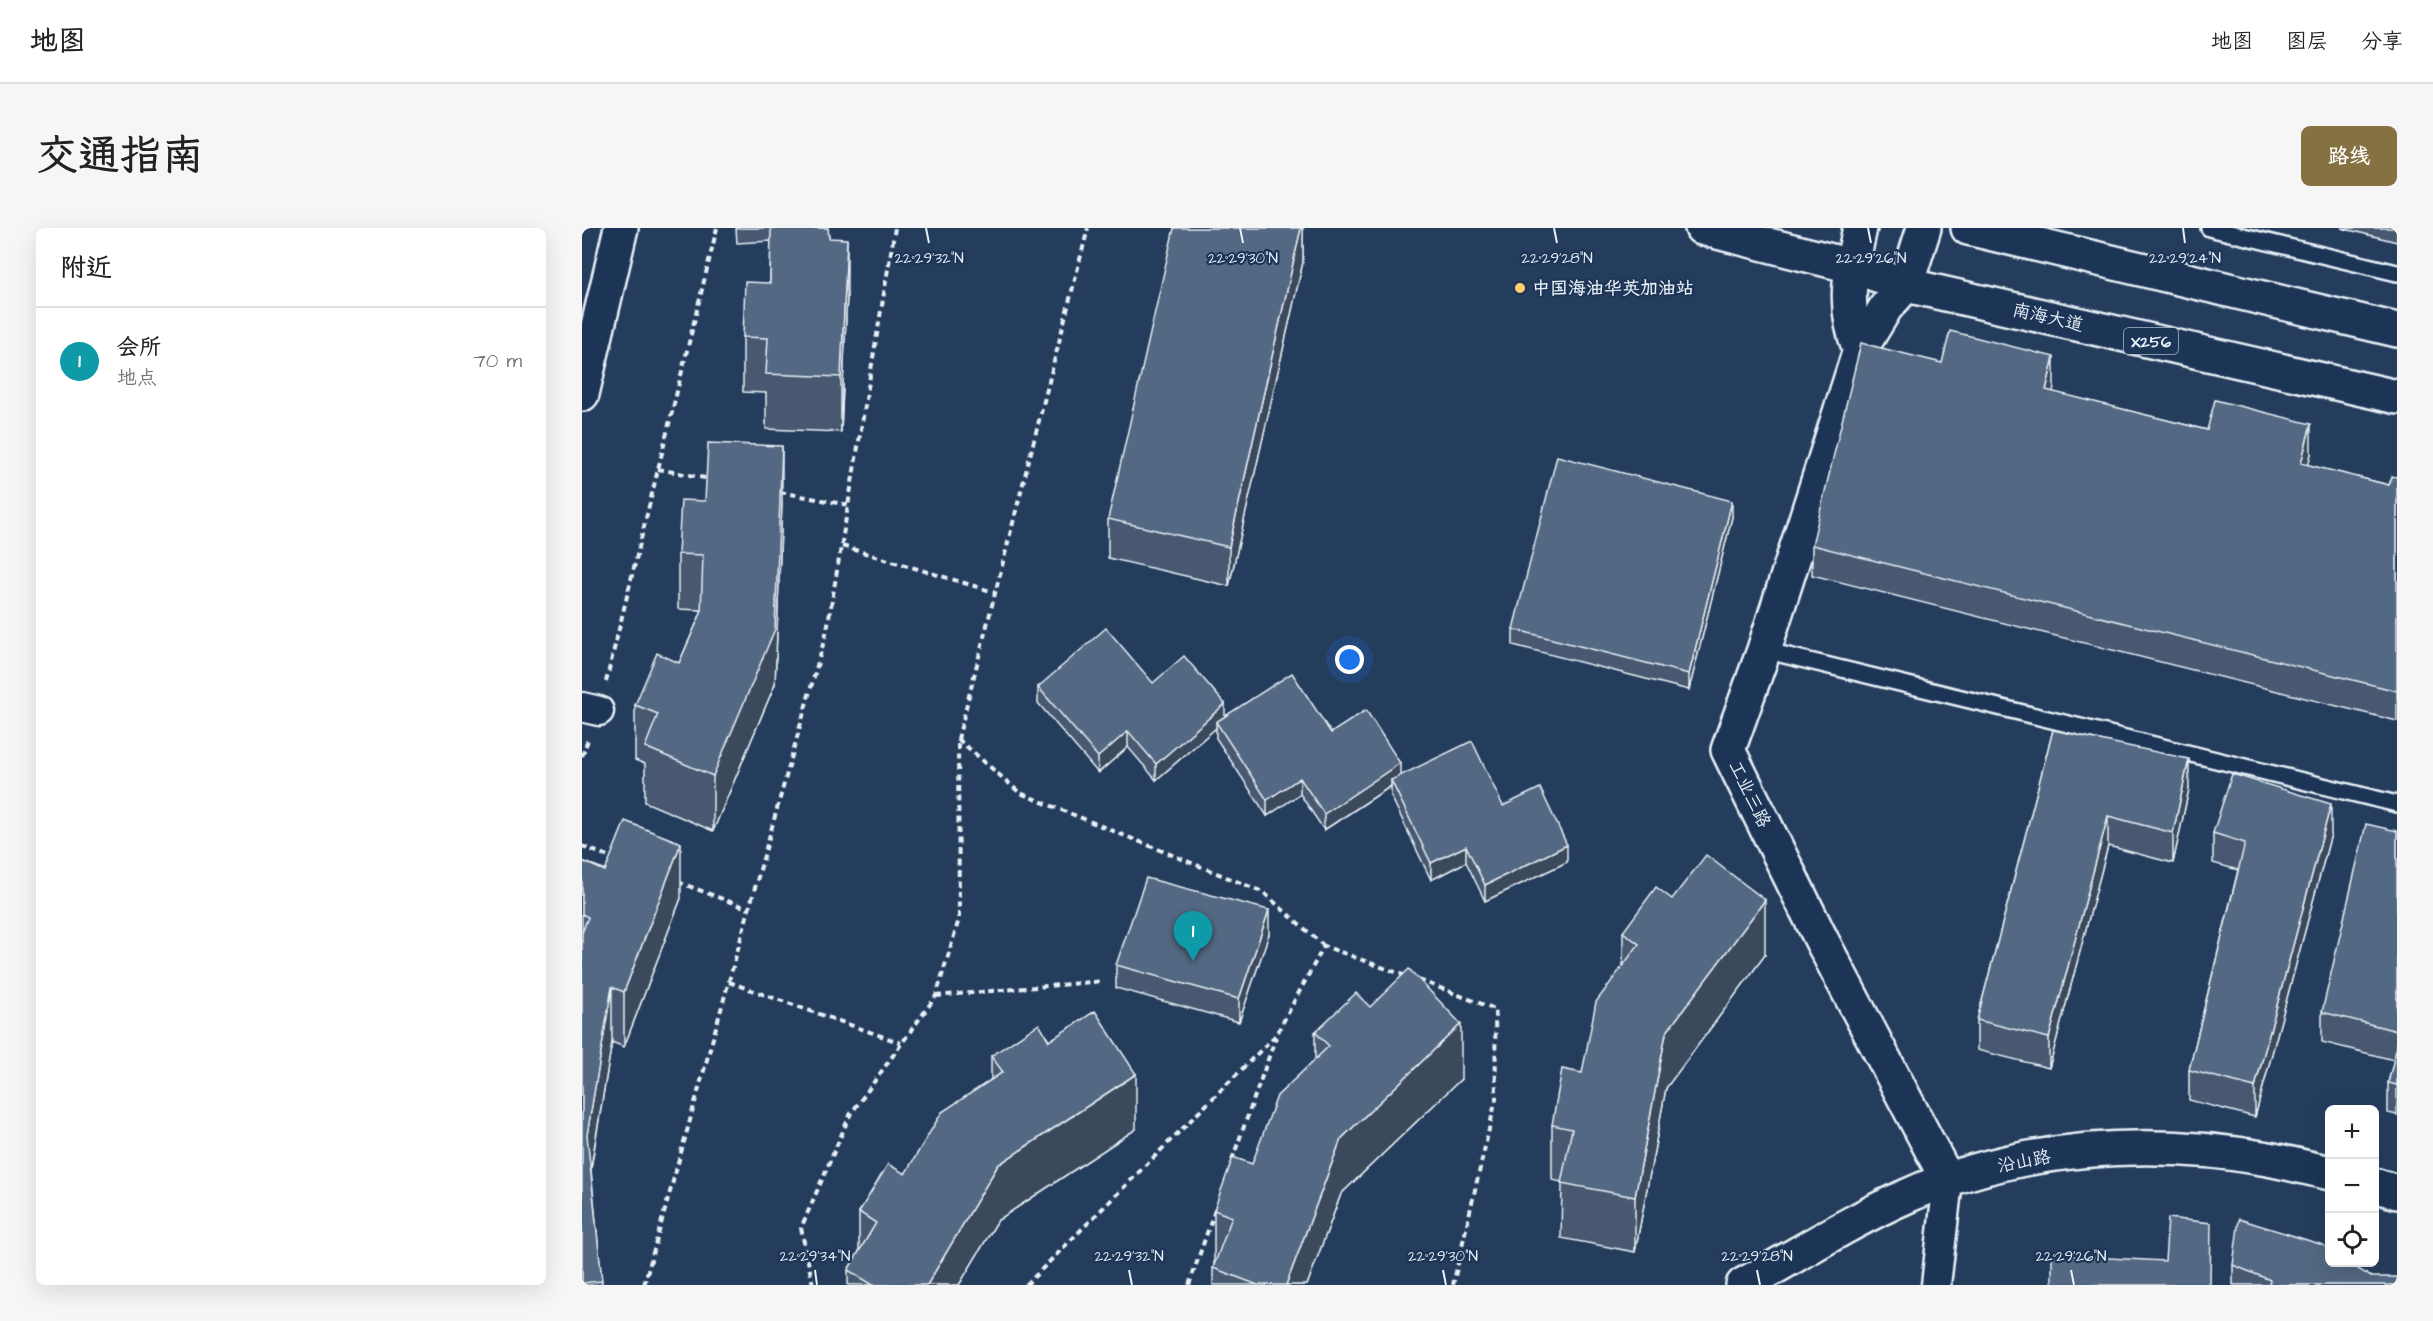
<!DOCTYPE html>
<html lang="zh">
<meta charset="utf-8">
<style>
:root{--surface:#fff;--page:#f6f6f6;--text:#222;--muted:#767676;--line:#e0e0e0;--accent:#857141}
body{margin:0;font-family:"Architects Daughter","LXGW WenKai TC",sans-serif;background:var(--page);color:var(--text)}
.controls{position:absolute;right:18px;bottom:18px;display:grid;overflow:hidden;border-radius:9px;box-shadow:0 6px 24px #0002}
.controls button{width:54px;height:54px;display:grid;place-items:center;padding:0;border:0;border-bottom:2px solid var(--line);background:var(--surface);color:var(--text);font:30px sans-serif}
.you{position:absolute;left:768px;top:432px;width:21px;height:21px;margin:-15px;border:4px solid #fff;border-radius:50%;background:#1a73e8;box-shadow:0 0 0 9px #1a73e833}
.badge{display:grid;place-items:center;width:39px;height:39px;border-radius:50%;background:var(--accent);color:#fff;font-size:20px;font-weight:700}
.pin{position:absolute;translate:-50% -50px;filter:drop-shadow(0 2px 3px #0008)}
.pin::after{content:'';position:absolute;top:32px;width:21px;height:18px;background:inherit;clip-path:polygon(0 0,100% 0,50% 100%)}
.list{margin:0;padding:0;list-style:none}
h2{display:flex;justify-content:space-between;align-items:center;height:78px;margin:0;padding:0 24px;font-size:26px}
h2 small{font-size:20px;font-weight:400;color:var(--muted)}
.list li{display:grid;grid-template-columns:39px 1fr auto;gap:18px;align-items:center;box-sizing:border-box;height:108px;padding:0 24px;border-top:2px solid var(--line)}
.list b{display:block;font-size:22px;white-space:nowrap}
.list p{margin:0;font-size:20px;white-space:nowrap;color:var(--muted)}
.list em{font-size:20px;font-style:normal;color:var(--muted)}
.icon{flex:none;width:33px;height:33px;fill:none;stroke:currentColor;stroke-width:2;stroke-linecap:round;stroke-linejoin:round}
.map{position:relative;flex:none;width:1815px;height:1057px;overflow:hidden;border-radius:9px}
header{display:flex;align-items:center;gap:36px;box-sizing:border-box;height:84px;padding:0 30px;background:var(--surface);border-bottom:2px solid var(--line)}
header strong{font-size:28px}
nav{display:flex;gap:33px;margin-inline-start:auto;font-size:21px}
.intro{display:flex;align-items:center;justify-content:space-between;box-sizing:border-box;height:144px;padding:0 36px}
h1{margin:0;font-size:42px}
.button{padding:15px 27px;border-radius:9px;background:var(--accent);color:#fff;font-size:21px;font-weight:700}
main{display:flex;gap:36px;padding:0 36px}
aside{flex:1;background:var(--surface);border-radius:9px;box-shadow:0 6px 24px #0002}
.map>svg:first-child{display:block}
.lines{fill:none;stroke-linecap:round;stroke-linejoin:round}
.service-casing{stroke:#e8f1f8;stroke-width:20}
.minor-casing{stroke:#e8f1f8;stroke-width:33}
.tertiary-casing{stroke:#e8f1f8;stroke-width:38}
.primary-casing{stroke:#e8f1f8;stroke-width:38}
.path{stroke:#e8f1f8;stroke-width:4;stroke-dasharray:6 4.5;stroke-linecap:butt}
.service{stroke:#1d3557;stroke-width:15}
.minor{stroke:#1d3557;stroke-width:28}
.tertiary{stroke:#1d3557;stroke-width:33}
.primary{stroke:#1d3557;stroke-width:33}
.wall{fill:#475970;stroke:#e8f1f8;stroke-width:1.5}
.shaded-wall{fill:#3a485b;stroke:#e8f1f8;stroke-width:1.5}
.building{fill:#536782;stroke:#e8f1f8;stroke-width:1.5}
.ticks{fill:none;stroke:#e8f1f8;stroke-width:2}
.poi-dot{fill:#ffd166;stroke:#1d3557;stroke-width:2}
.labels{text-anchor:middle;stroke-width:4.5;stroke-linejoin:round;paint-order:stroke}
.shield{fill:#1d3557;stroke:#abb9c8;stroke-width:1.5}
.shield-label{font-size:16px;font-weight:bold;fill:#e8f1f8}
.poi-label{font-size:18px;font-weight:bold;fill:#e8f1f8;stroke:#1d3557;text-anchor:start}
.street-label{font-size:18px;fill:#e8f1f8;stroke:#1d3557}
.ticks-label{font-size:15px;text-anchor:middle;fill:#e8f1f8;stroke:#1d3557;stroke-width:4.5;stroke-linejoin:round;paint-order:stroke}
</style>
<header>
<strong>地图</strong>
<nav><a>地图</a><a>图层</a><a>分享</a></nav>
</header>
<div class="intro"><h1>交通指南</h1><a class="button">路线</a></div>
<main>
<aside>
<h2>附近<small></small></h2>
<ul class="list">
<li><span class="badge" style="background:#0f9aa8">1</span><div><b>会所</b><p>地点</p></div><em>70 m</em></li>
</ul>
</aside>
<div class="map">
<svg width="1815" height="1057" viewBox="0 0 1815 1057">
<rect width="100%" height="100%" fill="#253d5d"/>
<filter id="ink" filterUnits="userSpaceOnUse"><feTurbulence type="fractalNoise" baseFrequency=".0167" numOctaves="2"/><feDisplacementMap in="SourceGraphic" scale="12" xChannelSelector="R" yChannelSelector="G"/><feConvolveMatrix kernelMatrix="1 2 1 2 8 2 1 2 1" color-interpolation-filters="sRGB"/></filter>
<g filter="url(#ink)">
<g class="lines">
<g class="service-casing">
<g id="service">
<path d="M1627 0 1815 45"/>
<path d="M1182 422 1815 576"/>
</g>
</g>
<g class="minor-casing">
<g id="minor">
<path d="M0 479 17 483"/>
<path d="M1354 1057 1366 953"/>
</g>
</g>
<g class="tertiary-casing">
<g id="tertiary">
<path d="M1342 0 1324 57 1304 79 1278 122 1182 422 1146 522 1240 713 1366 953"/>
<path d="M1278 122C1260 78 1268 45 1278 0"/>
<path d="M0 166 39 0"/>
<path d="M1792 957 1815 964"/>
<path d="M1161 1057C1214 1028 1270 992 1325 968 1435 918 1568 909 1686 931 1706 935 1727 940 1748 945"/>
</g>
</g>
<g class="primary-casing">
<g id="primary">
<path d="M1120 0 1269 38 1324 57 1815 169"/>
<path d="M1386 0 1815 102"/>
</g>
</g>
<g class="path">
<path d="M76 241 128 251"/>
<path d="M198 264 266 277"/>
<path d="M260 318 412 364"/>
<path d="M24 454 135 0"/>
<path d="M376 511 438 565 681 664 742 718"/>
<path d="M0 528 6 512"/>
<path d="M0 618 33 631"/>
<path d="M96 654 167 681"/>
<path d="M837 752 913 781 914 871 871 1057"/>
<path d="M147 754 319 815"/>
<path d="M354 768 521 753"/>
<path d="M650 932 694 809"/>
<path d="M62 1057 245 402 313 0"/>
<path d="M231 1057 219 1000 268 887 354 768 377 691 376 511 506 0"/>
<path d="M444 1057 694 807 742 718 824 748"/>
<path d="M607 1057 633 982"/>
</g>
<use href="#service" class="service"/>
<use href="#minor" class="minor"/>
<use href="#tertiary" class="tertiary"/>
<use href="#primary" class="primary"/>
</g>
<g class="wall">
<path d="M154 0H246L247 10 265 66 259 204 184 201V165L161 164V109L188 55 189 13 155 15Z"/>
<path d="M721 0V34L647 358 526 330V291Z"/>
<path d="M1759 0H1815V14Z"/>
<path d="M1360 135 1472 159 1470 164 1625 202 1729 226 1726 237 1807 257 1815 249V493L1230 347V317Z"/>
<path d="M123 273H200L193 456 131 603 63 574V536L53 532V477L97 435 119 385V382L96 381V326Z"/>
<path d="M1150 289 1107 462 931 417V401Z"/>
<path d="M571 455 643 488 749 505 818 547 921 578 985 634 903 673 884 634 849 652 809 568V558L742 602 718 566 685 588 634 510V500L574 552 546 519 516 545 456 475V459Z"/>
<path d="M1471 502 1607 561 1591 635 1526 618 1467 840 1395 822V792Z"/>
<path d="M1815 603V887L1806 885V855L1812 832 1740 814V784Z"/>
<path d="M1631 605 1749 606 1673 889 1607 872V842L1656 642 1631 635Z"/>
<path d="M0 633 99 670 42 819 30 814 9 941 20 1057H0Z"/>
<path d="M1090 671 1183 727 1084 860 1053 1024 979 1010 980 954 970 952V897L1000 845 1041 737V704Z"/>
<path d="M687 706 657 794 534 760V737Z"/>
<path d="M788 779 879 851 759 966 725 1057H631V1040L632 1037V982L670 936 733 831V804Z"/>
<path d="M467 813 554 901 416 992 377 1057H266V1042L277 1024V984L323 946 409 851V828Z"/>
<path d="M1651 1037 1789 1049 1815 1057H1651Z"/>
</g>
<g class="shaded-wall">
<path d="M719 0H721V34L647 358V319Z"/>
<path d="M265 11V66L259 204V149Z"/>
<path d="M1472 129V159L1464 192V162Z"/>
<path d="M1729 196V226L1719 265V235Z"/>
<path d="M200 218V273L193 456 131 603V548Z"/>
<path d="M1150 273V289L1107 462V446Z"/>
<path d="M643 476V493L634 494V500L574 552V536Z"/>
<path d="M546 503V519L516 545V529Z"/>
<path d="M1607 531V561L1591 635V605Z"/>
<path d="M818 535V552H809V558L742 602V586Z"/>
<path d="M718 550V566L685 588V572Z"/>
<path d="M1749 576V606L1673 889V859Z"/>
<path d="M1526 588V618L1467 840V810Z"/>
<path d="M99 615V670L42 819V764Z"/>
<path d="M985 617V634L903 673V657Z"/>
<path d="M884 618V634L849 652V635Z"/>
<path d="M1183 672V727L1084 860 1053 1024V969L1084 805Z"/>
<path d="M687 682V706L657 794V771Z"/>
<path d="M30 759V814L5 962V907Z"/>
<path d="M879 796V851L759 966 725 1057H704L759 911Z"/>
<path d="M554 846V901L416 992 377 1057H345L416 937Z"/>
</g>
<g class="building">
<path d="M189 0H246L247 10 265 11 259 149 184 146 186 110 161 109 163 54 188 55Z"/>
<path d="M592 0H719L647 319 526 291Z"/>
<path d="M1368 103 1472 129 1464 162 1625 202 1633 172 1729 196 1719 235 1807 257 1810 248 1815 249V463L1230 317 1279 115 1360 135Z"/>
<path d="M126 215 200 218 193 401 131 548 63 519 76 486 53 477 75 425 97 435 119 385 121 327 96 326 99 272 123 273Z"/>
<path d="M975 228 1150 273 1107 446 931 401Z"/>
<path d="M524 400 571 455 602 428 643 476 574 536 546 503 516 529 456 459Z"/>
<path d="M710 445 749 505 784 482 818 535 742 586 718 550 685 572 634 494Z"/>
<path d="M1471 502 1607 531 1591 605 1526 588 1467 810 1395 792Z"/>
<path d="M890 513 921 578 958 560 985 617 903 657 884 618 849 635 809 552Z"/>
<path d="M1650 546 1749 576 1673 859 1607 842 1663 615 1631 605Z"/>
<path d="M43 593 99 615 42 764 30 759 5 907 20 1053 0 1055V705L6 689 0 686V633L23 643Z"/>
<path d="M1784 596 1815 603V803L1740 784Z"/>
<path d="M1124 627 1183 672 1084 805 1053 969 979 955 990 901 970 897 980 841 1000 845 1014 774 1057 716 1041 704 1074 659 1090 671Z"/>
<path d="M564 650 687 682 657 771 534 737Z"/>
<path d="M827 741 879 796 759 911 704 1057H676L631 1040 650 989 632 982 651 929 670 936 695 868 747 818 733 804 774 765 788 779Z"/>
<path d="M513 783 554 846 416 937 345 1057H291L266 1042 294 995 277 984 306 936 323 946 360 884 421 844 409 828 457 796 467 813Z"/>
<path d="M1815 818V857L1806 855Z"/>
<path d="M1586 990 1629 995 1628 1057H1470V1027L1583 1033Z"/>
<path d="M1657 991 1741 1017 1748 1022V1035H1767L1789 1049H1815V1057H1687L1688 1052 1651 1037Z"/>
</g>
</g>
<path class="ticks" d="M344 0 347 15M658 0 661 15M972 0 975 15M1286 0 1289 15M1601 0 1603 15M233 1042 235 1057M547 1042 550 1057M861 1042 864 1057M1175 1042 1178 1057M1489 1042 1492 1057"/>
<circle class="poi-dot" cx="938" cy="60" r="6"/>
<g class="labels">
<rect class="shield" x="1542" y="100" width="54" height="26" rx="4.5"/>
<g class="shield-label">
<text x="1569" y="119">X256</text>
</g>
<g class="poi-label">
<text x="950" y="66">中国海油华英加油站</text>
</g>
<g class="street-label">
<text transform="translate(1466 89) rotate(13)" y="6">南海大道</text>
<text transform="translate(1168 566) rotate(64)" y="6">工业三路</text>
<text transform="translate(1442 933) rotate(-11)" y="6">沿山路</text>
</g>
</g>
<g class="ticks-label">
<text x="347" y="35">22°29'32"N</text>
<text x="661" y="35">22°29'30"N</text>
<text x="1289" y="35">22°29'26"N</text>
<text x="975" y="35">22°29'28"N</text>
<text x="1603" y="35">22°29'24"N</text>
<text x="233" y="1033">22°29'34"N</text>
<text x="547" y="1033">22°29'32"N</text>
<text x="861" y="1033">22°29'30"N</text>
<text x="1175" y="1033">22°29'28"N</text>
<text x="1489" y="1033">22°29'26"N</text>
</g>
</svg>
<div class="controls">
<button>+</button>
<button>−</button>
<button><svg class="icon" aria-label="locate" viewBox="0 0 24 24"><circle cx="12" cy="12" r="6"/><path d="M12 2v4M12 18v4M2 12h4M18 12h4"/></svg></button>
</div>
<div class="you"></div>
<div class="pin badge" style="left:611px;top:733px;background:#0f9aa8">1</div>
</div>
</main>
